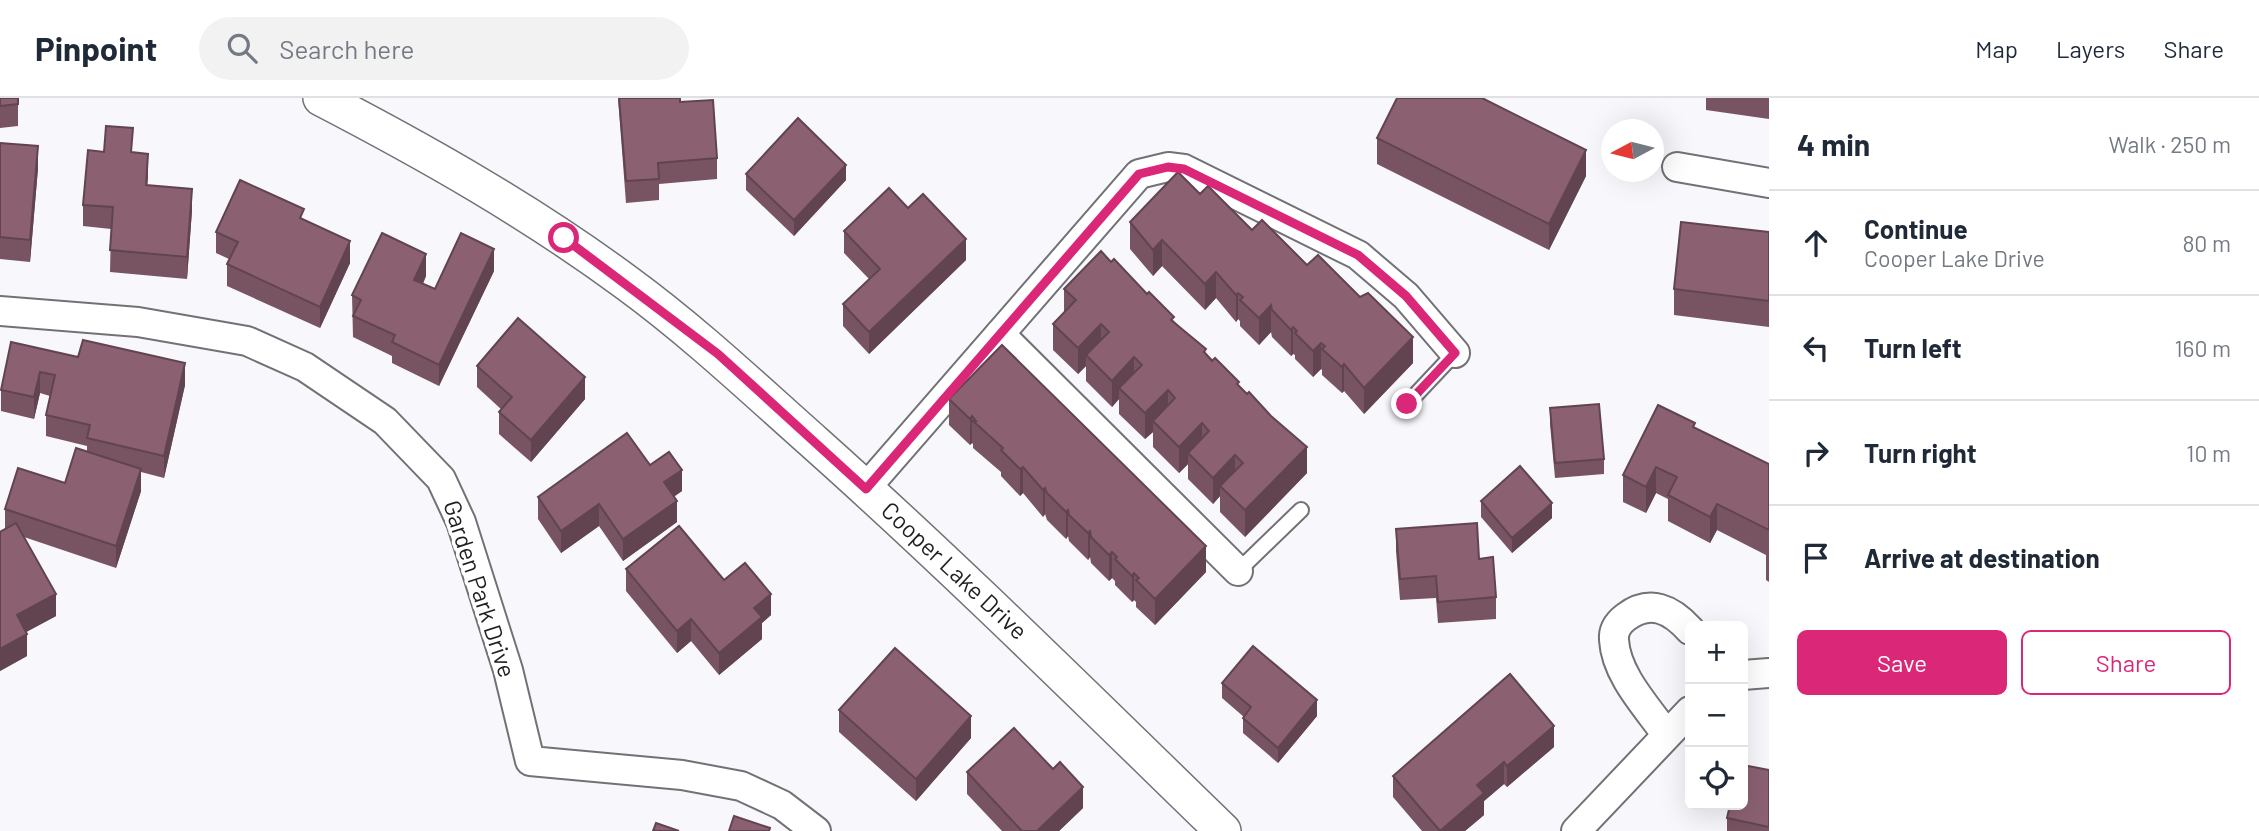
<!DOCTYPE html>
<meta charset="utf-8">
<style>
:root{--surface:#fff;--page:#f2f2f3;--text:#1f2937;--muted:#747a83;--line:#e0e1e3;--accent:#db2777}
body{margin:0;font-family:Barlow,sans-serif;background:var(--page);color:var(--text)}
.controls{position:absolute;right:21px;bottom:21px;display:grid;overflow:hidden;border-radius:10px;box-shadow:0 7px 28px #0002}
.controls button{width:63px;height:63px;display:grid;place-items:center;padding:0;border:0;border-bottom:2px solid var(--line);background:var(--surface);color:var(--text);font:35px sans-serif}
.compass{position:absolute;left:1601px;top:21px;width:63px;height:63px;border-radius:50%;background:var(--surface);box-shadow:0 7px 28px #0002;rotate:263deg}
.stop{position:absolute;width:21px;height:21px;margin:-16px;border:5px solid #db2777;border-radius:50%;background:#fff}
.stop.end{background:#db2777;border-color:#fff;box-shadow:0 2px 7px #0008}
.list{margin:0;padding:0;list-style:none}
h2{display:flex;justify-content:space-between;align-items:center;height:91px;margin:0;padding:0 28px;font-size:30px}
h2 small{font-size:23px;font-weight:400;color:var(--muted)}
.list li{display:grid;grid-template-columns:46px 1fr auto;gap:21px;align-items:center;box-sizing:border-box;height:105px;padding:0 28px;border-top:2px solid var(--line)}
.list b{display:block;font-size:26px;white-space:nowrap}
.list p{margin:0;font-size:23px;white-space:nowrap;color:var(--muted)}
.list em{font-size:23px;font-style:normal;color:var(--muted)}
.actions{display:flex;gap:14px;padding:21px 28px}
.actions a{flex:1;padding:16px 0;border:2px solid var(--accent);border-radius:10px;text-align:center;font-size:24px;color:var(--accent)}
.actions .main{background:var(--accent);color:#fff}
.icon{flex:none;width:38px;height:38px;fill:none;stroke:currentColor;stroke-width:2;stroke-linecap:round;stroke-linejoin:round}
.map{position:relative;flex:none;width:1769px;height:733px;overflow:hidden}
header{display:flex;align-items:center;gap:42px;box-sizing:border-box;height:98px;padding:0 35px;background:var(--surface);border-bottom:2px solid var(--line)}
header strong{font-size:33px}
nav{display:flex;gap:38px;margin-inline-start:auto;font-size:24px}
.search{width:490px;height:63px;background:var(--page);display:flex;align-items:center;gap:18px;box-sizing:border-box;padding:0 24px;border-radius:38px;color:var(--muted);font-size:26px}
main{display:flex}
aside{flex:1;background:var(--surface)}
.map>svg:first-child{display:block}
.lines{fill:none;stroke-linecap:round;stroke-linejoin:round}
.service-casing{stroke:#727176;stroke-width:18}
.minor-casing{stroke:#727176;stroke-width:32}
.tertiary-casing{stroke:#727176;stroke-width:38}
.service{stroke:#fff;stroke-width:14}
.minor{stroke:#fff;stroke-width:28}
.tertiary{stroke:#fff;stroke-width:35}
.wall{fill:#785362}
.shaded-wall{fill:#614450}
.building{fill:#8b6172;stroke:#614450;stroke-width:2}
.route{stroke:#db2777;stroke-width:9}
.labels{text-anchor:middle;stroke-width:7;stroke-linejoin:round;paint-order:stroke}
.street-label{font-size:24px;fill:#1f1f21;stroke:#fff}
</style>
<header>
<strong>Pinpoint</strong>
<div class="search"><svg class="icon" aria-label="search" viewBox="0 0 24 24"><circle cx="10" cy="10" r="6"/><path d="M15 15l6 6"/></svg>Search here</div>
<nav><a>Map</a><a>Layers</a><a>Share</a></nav>
</header>
<main>
<div class="map">
<svg width="1769" height="733" viewBox="0 0 1769 733">
<rect width="100%" height="100%" fill="#f7f7fc"/>
<g class="lines">
<g class="service-casing">
<g id="service">
<path d="M1407 306 1455 255"/>
<path d="M1238 473 1301 412"/>
</g>
</g>
<g class="minor-casing">
<g id="minor">
<path d="M1677 69 1769 85"/>
<path d="M0 213 138 224 247 243 305 269 385 323 441 381 461 424 508 572 530 663 682 677 741 688 782 707 816 733"/>
<path d="M1000 236 1238 473"/>
<path d="M865 391 1139 76 1168 69 1184 71 1358 157 1406 198 1455 255"/>
<path d="M1743 577 1769 575"/>
<path d="M1666 636C1647 609 1616 577 1614 542 1613 532 1618 525 1626 519 1650 501 1671 511 1690 532"/>
<path d="M1576 733 1690 613"/>
</g>
</g>
<g class="tertiary-casing">
<path id="tertiary" d="M321 0C427 55 531 114 627 185 694 234 753 290 815 345 955 470 1088 602 1223 733"/>
</g>
<use href="#service" class="service"/>
<use href="#minor" class="minor"/>
<use href="#tertiary" class="tertiary"/>
</g>
<g class="wall">
<path d="M0 0 18 6V28L0 30Z"/>
<path d="M618 0H680V4L717 60V81L659 86V102L626 105Z"/>
<path d="M1706 0H1769V21L1706 12Z"/>
<path d="M1377 40 1586 78 1549 152 1377 66Z"/>
<path d="M0 45 38 70 30 164 0 161Z"/>
<path d="M104 54H133L148 77 147 87 192 112 187 181 110 174 111 131 83 128V107Z"/>
<path d="M746 76 846 82 794 138 746 92Z"/>
<path d="M1200 96 1252 132 1307 167 1413 265 1364 316 1344 293 1342 295 1322 277V272L1321 271 1313 279 1295 261V257L1293 256 1291 258 1272 239 1271 234 1259 247 1240 228V223L1238 221 1236 224 1216 200 1205 212 1162 168 1153 178 1130 151V124Z"/>
<path d="M908 110 966 162 869 256 843 228V206L869 181 844 155V133Z"/>
<path d="M304 122 350 165 320 230 227 188V166L229 161 216 155V134Z"/>
<path d="M1769 134V229L1674 217V191Z"/>
<path d="M1111 164 1147 196 1239 288 1307 375 1245 439 1220 414V398L1213 406 1188 381V366L1179 375 1153 349V334L1145 341 1119 316V301L1112 309 1086 283V268L1078 276 1053 252V226L1064 214V191Z"/>
<path d="M494 173 439 288 392 265V258L353 239 352 197 426 178 423 186 435 191Z"/>
<path d="M11 244 185 287 164 380 141 374V393L116 470 24 439 56 518 26 534 27 558 0 573V434L5 432V411L65 385 87 354V348L46 338V317L50 298 40 295 34 321 1 313V292Z"/>
<path d="M477 268 585 301 531 364 499 336V314L502 312 477 289Z"/>
<path d="M949 301 1206 474 1155 527 1136 509V504L1134 502 1132 504 1115 487V483L1112 480 1109 483 1091 465 1090 459 1088 462 1069 443 1068 438 1066 441 1047 422 1045 416 1043 419 1023 395 1020 398 1001 378V374L973 350V346L972 345 970 347 949 327Z"/>
<path d="M1550 310 1604 361V376L1555 380 1550 326Z"/>
<path d="M1695 330 1769 366V484L1766 482V457L1717 432 1710 445 1668 423V401L1656 395 1646 415 1623 404V377Z"/>
<path d="M650 367 682 393 674 398 677 424 623 463 599 428 561 455 538 421V399Z"/>
<path d="M1481 403 1552 420 1512 455 1481 419Z"/>
<path d="M1396 431 1479 461 1496 499V521L1438 525 1436 500 1400 502 1396 453Z"/>
<path d="M626 471 724 482 771 517 762 525V541L719 577 691 543 677 555 626 493Z"/>
<path d="M1222 585 1317 618 1278 665 1243 635V620L1244 619 1222 600Z"/>
<path d="M839 612 971 640 916 703 839 634Z"/>
<path d="M1554 649 1507 689 1504 686 1484 703V717L1465 733H1422L1393 699V678Z"/>
<path d="M1769 672V733H1727V720Z"/>
<path d="M967 674 1083 710 1059 733H1002L967 696Z"/>
</g>
<g class="shaded-wall">
<path d="M38 48V70L30 164V142Z"/>
<path d="M1586 52V78L1549 152V126Z"/>
<path d="M148 56V77L146 108V87Z"/>
<path d="M846 67V82L794 138V122Z"/>
<path d="M192 91V112L187 181V159Z"/>
<path d="M966 141V162L869 256V234Z"/>
<path d="M1162 142V168L1153 178V152Z"/>
<path d="M350 143V165L320 230V209Z"/>
<path d="M494 151V173L439 288V267Z"/>
<path d="M426 156V178L414 203V182Z"/>
<path d="M1216 174V200L1205 212V186Z"/>
<path d="M1238 195V221L1236 224V197Z"/>
<path d="M1271 207V234L1259 247V220Z"/>
<path d="M1101 226V253L1086 257V268L1078 276V250Z"/>
<path d="M1293 229V256L1291 258V232Z"/>
<path d="M1413 239V265L1364 316V290Z"/>
<path d="M1321 245V271L1313 279V253Z"/>
<path d="M1134 259V286L1119 290V301L1112 309V283Z"/>
<path d="M185 265V287L164 380V358Z"/>
<path d="M1344 266V293L1342 295V269Z"/>
<path d="M40 274V295L34 321V299Z"/>
<path d="M585 279V301L531 364V342Z"/>
<path d="M1168 292V318L1153 323V334L1145 341V315Z"/>
<path d="M972 318V345L970 347V321Z"/>
<path d="M1202 325V352L1188 355V366L1179 375V349Z"/>
<path d="M1307 349V375L1245 439V412Z"/>
<path d="M1235 357V383L1220 388V398L1213 406V380Z"/>
<path d="M1023 369V395L1020 398V371Z"/>
<path d="M1656 369V395L1646 415V389Z"/>
<path d="M141 371V393L116 470V448Z"/>
<path d="M682 372V393L664 406V384Z"/>
<path d="M1045 390V416L1043 419V392Z"/>
<path d="M677 403V424L623 463V441Z"/>
<path d="M1552 405V420L1512 455V440Z"/>
<path d="M599 406V428L561 455V433Z"/>
<path d="M1717 406V432L1710 445V419Z"/>
<path d="M1068 412V438L1066 441V414Z"/>
<path d="M1090 433V459L1088 462V435Z"/>
<path d="M1206 448V474L1155 527V501Z"/>
<path d="M1112 454V480L1109 483V457Z"/>
<path d="M1134 475V502L1132 504V478Z"/>
<path d="M56 496V518L17 539V517Z"/>
<path d="M771 496V517L762 525V541L719 577V555L754 510Z"/>
<path d="M691 521V543L677 555V533Z"/>
<path d="M27 536V558L0 573V551Z"/>
<path d="M1317 602V618L1278 665V650Z"/>
<path d="M971 618V640L916 703V681Z"/>
<path d="M1554 628V649L1507 689V668Z"/>
<path d="M1504 664V686L1484 703V717L1465 733H1440L1477 687Z"/>
<path d="M1083 689V710L1059 733H1037Z"/>
</g>
<g class="building">
<path d="M0 0H18V6L0 8Z"/>
<path d="M619 0H680V4L713 2 717 60 658 65 659 81 626 83Z"/>
<path d="M1397 0H1482L1586 52 1549 126 1377 40Z"/>
<path d="M798 20 846 67 794 122 746 76Z"/>
<path d="M106 28 133 30 131 54 148 56 146 87 192 91 187 159 110 152 113 109 83 107 88 52 104 54Z"/>
<path d="M0 45 38 48 30 142 0 139Z"/>
<path d="M1178 74 1200 96 1208 88 1252 132 1262 122 1307 167 1318 157 1360 199 1368 195 1413 239 1364 290 1344 266 1342 269 1322 251 1325 248 1321 245 1313 253 1295 235 1297 233 1293 229 1291 232 1272 212 1271 207 1259 220 1240 202 1243 199 1238 195 1236 197 1216 174 1205 186 1162 142 1153 152 1130 124Z"/>
<path d="M240 82 304 111 300 120 350 143 320 209 227 166 238 144 216 134Z"/>
<path d="M889 90 908 110 923 96 966 141 869 234 843 206 880 171 844 133Z"/>
<path d="M1681 124 1769 134V203L1674 191Z"/>
<path d="M382 135 426 156 414 182 435 191 461 135 494 151 439 267 392 244 395 237 353 218 361 202 352 197Z"/>
<path d="M1101 153 1111 164 1114 161 1147 196 1149 194 1174 219 1171 222 1206 251 1204 254 1212 263 1215 260 1239 284 1237 286 1247 296 1249 294 1271 318 1307 349 1245 412 1220 388 1243 365 1235 357 1213 380 1188 355 1209 333 1202 325 1179 349 1153 323 1175 300 1168 292 1145 315 1119 290 1142 267 1134 259 1112 283 1086 257 1109 234 1101 226 1078 250 1053 226 1076 202 1064 191Z"/>
<path d="M518 220 585 279 531 342 499 314 512 299 477 268Z"/>
<path d="M83 242 185 265 164 358 87 340 90 327 46 317 55 277 40 274 34 299 1 292 11 244 78 259Z"/>
<path d="M1002 247 1206 448 1155 501 1136 482 1139 480 1134 475 1132 478 1115 461 1117 459 1112 454 1109 457 1091 439 1090 433 1088 435 1069 417 1068 412 1066 414 1047 395 1045 390 1043 392 1023 369 1020 371 1001 352 1003 350 973 323H976L972 318 970 321 949 301Z"/>
<path d="M1599 306 1604 361 1555 365 1550 310Z"/>
<path d="M1658 307 1695 325 1693 329 1769 366V432L1717 406 1710 419 1668 397 1677 379 1656 369 1646 389 1623 377Z"/>
<path d="M627 335 650 367 669 354 682 372 664 384 677 403 623 441 599 406 561 433 538 399Z"/>
<path d="M76 350 141 371 116 448 5 411 18 370 65 385Z"/>
<path d="M1520 368 1552 405 1512 440 1481 403Z"/>
<path d="M16 425 56 496 17 517 27 536 0 551V434Z"/>
<path d="M1477 425 1479 461 1493 459 1496 499 1438 504 1436 478 1400 481 1396 431Z"/>
<path d="M679 428 724 482 745 465 771 496 754 510 762 519 719 555 691 521 677 533 626 471Z"/>
<path d="M1253 548 1317 602 1278 650 1243 620 1251 609 1222 585Z"/>
<path d="M895 550 971 618 916 681 839 612Z"/>
<path d="M1510 576 1554 628 1507 668 1504 664 1477 687 1484 695 1440 733 1393 678Z"/>
<path d="M1014 630 1053 671 1060 664 1083 689 1037 733H1022L967 674Z"/>
<path d="M1743 667 1769 672V729L1727 720 1730 707H1743Z"/>
<path d="M734 718 770 730 769 733H729Z"/>
<path d="M656 725 679 733H653Z"/>
</g>
<g class="lines">
<path class="route" d="M564 140 718 256 866 391 1139 76 1168 69 1184 71 1358 157 1406 198 1455 255 1407 306"/>
</g>
<g class="labels">
<g class="street-label">
<text transform="translate(954 473) rotate(43)" y="8">Cooper Lake Drive</text>
<text transform="translate(479 491) rotate(72)" y="8">Garden Park Drive</text>
</g>
</g>
</svg>
<div class="controls">
<button>+</button>
<button>−</button>
<button><svg class="icon" aria-label="locate" viewBox="0 0 24 24"><circle cx="12" cy="12" r="6"/><path d="M12 2v4M12 18v4M2 12h4M18 12h4"/></svg></button>
</div>
<svg class="compass" viewBox="-18 -18 36 36"><path d="M0-13l5 13h-10z" fill="#e53935"/><path d="M0 13l5-13h-10z" fill="#747a83"/></svg>
<div class="stop" style="left:564px;top:140px"></div>
<div class="stop end" style="left:1407px;top:306px"></div>
</div>
<aside>
<h2>4 min<small>Walk · 250 m</small></h2>
<ul class="list">
<li><svg class="icon" aria-label="ahead" viewBox="0 0 24 24"><path d="M12 20V5M6 11l6-6 6 6"/></svg><div><b>Continue</b><p>Cooper Lake Drive</p></div><em>80 m</em></li>
<li><svg class="icon" aria-label="left" viewBox="0 0 24 24"><path d="M17 20v-9H6M10 6l-5 5 5 5"/></svg><div><b>Turn left</b></div><em>160 m</em></li>
<li><svg class="icon" aria-label="right" viewBox="0 0 24 24"><path d="M7 20v-9h11M14 6l5 5-5 5"/></svg><div><b>Turn right</b></div><em>10 m</em></li>
<li><svg class="icon" aria-label="arrive" viewBox="0 0 24 24"><path d="M6 21V4h12l-3 4 3 4H6"/></svg><div><b>Arrive at destination</b></div></li>
</ul>
<div class="actions"><a class="main">Save</a><a>Share</a></div>
</aside>
</main>
